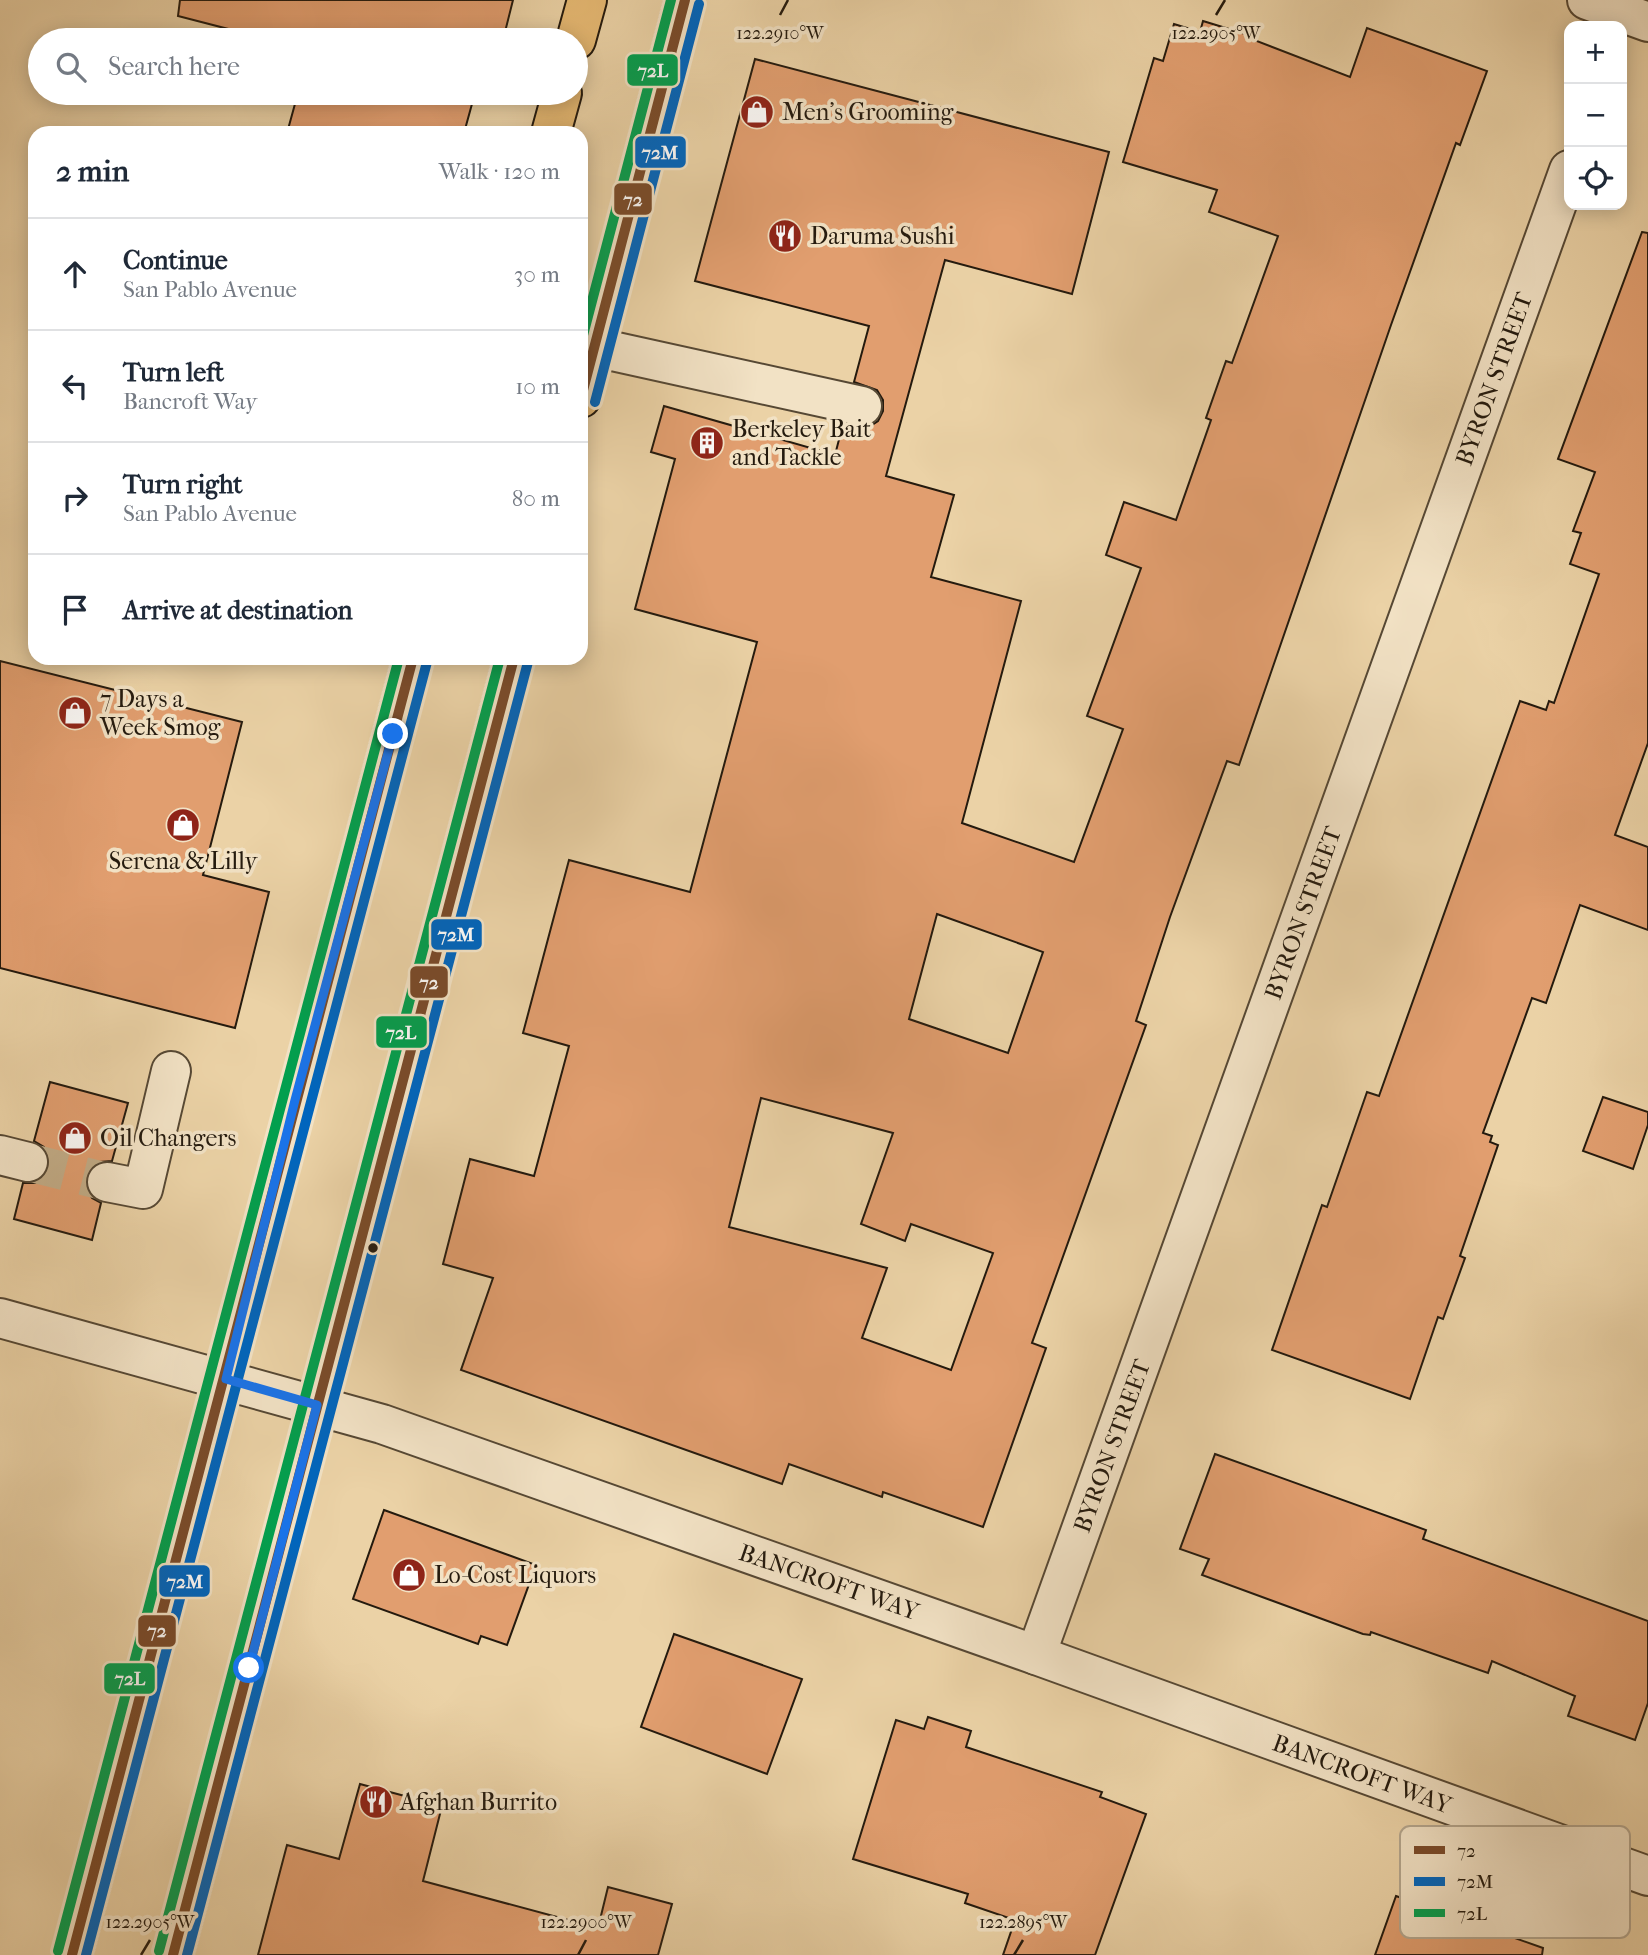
<!DOCTYPE html>
<meta charset="utf-8">
<style>
:root{--surface:#fff;--page:#f6f6f7;--text:#1f2937;--muted:#747a83;--line:#e0e1e3}
body{margin:0;font-family:"IM FELL French Canon",serif;background:var(--page);color:var(--text)}
.controls{position:absolute;right:21px;top:21px;display:grid;overflow:hidden;border-radius:14px;box-shadow:0 4px 18px #0003}
.controls button{width:63px;height:63px;display:grid;place-items:center;padding:0;border:0;border-bottom:2px solid var(--line);background:var(--surface);color:var(--text);font:35px sans-serif}
.stop{position:absolute;width:21px;height:21px;margin:-16px;border:5px solid #1a73e8;border-radius:50%;background:#fff}
.stop.end{background:#1a73e8;border-color:#fff;box-shadow:0 2px 7px #0008}
.list{margin:0;padding:0;list-style:none}
h2{display:flex;justify-content:space-between;align-items:center;height:91px;margin:0;padding:0 28px;font-size:30px}
h2 small{font-size:23px;font-weight:400;color:var(--muted)}
.list li{display:grid;grid-template-columns:46px 1fr auto;gap:21px;align-items:center;box-sizing:border-box;height:112px;padding:0 28px;border-top:2px solid var(--line)}
.list b{display:block;font-size:26px;white-space:nowrap}
.list p{margin:0;font-size:23px;white-space:nowrap;color:var(--muted)}
.list em{font-size:23px;font-style:normal;color:var(--muted)}
.icon{flex:none;width:38px;height:38px;fill:none;stroke:currentColor;stroke-width:2;stroke-linecap:round;stroke-linejoin:round}
.map{position:relative;flex:none;width:1648px;height:1955px;overflow:hidden}
.search{position:absolute;background:var(--surface);box-shadow:0 4px 18px #0003;left:28px;top:28px;width:560px;height:77px;display:flex;align-items:center;gap:18px;box-sizing:border-box;padding:0 24px;border-radius:38px;color:var(--muted);font-size:26px}
.panel{position:absolute;background:var(--surface);box-shadow:0 4px 18px #0003;left:28px;top:126px;width:560px;height:539px;border-radius:21px}
.map>svg:first-child{display:block}
.building{fill:#e19e6f;stroke:#241a0e;stroke-width:2;fill-rule:evenodd}
.lines{fill:none;stroke-linecap:round;stroke-linejoin:round}
.minor-tunnel{stroke:#c3ad88;stroke-width:38;stroke-dasharray:38 19;stroke-linecap:butt}
.minor-casing{stroke:#564834;stroke-width:42}
.major-casing{stroke:#241a0e;stroke-width:42}
.minor{stroke:#f2e2c5;stroke-width:38}
.major{stroke:#e6b973;stroke-width:38}
.bus-1-casing{stroke:#f2e2c5;stroke-width:16}
.bus-2-casing{stroke:#f2e2c5;stroke-width:16}
.bus-3-casing{stroke:#f2e2c5;stroke-width:16}
.bus-1{stroke:#7a4b2a;stroke-width:10}
.bus-2{stroke:#0065bd;stroke-width:10}
.bus-3{stroke:#029f4e;stroke-width:10}
.route{stroke:#1a73e8;stroke-width:9}
.ticks{fill:none;stroke:#241a0e;stroke-width:2.5}
.bus-dot{fill:#241a0e;stroke:#f2e2c5;stroke-width:2.5}
.labels{text-anchor:middle;stroke-width:7;stroke-linejoin:round;paint-order:stroke}
.poi-label{font-size:24px;fill:#241a0e;stroke:#f2e2c5;text-anchor:start}
.street-label{font-size:24px;fill:#241a0e;stroke:#f2e2c5}
.key{fill:#f2e2c5;stroke:#b4a68e;stroke-width:2}
.key-label{font-size:19px;fill:#241a0e}
.ticks-label{font-size:18px;text-anchor:middle;fill:#241a0e;stroke:#f2e2c5;stroke-width:7;stroke-linejoin:round;paint-order:stroke}
.line-badge{stroke:#f2e2c5;stroke-width:2.5}
.badge-label{font-size:19px;text-anchor:middle;font-weight:bold;fill:#fff}
</style>
<div class="map">
<svg width="1648" height="1955" viewBox="0 0 1648 1955">
<rect width="100%" height="100%" fill="#ebd2a6"/>
<filter id="stains"><feTurbulence type="fractalNoise" baseFrequency=".00286" numOctaves="4"/><feColorMatrix values="0 0 0 0 .2 0 0 0 0 .09 0 0 0 0 .02 0 0 0 .5 -.17"/></filter>
<radialGradient id="worn" r=".72"><stop offset=".6" stop-color="#630" stop-opacity="0"/><stop offset="1" stop-color="#630" stop-opacity=".3"/></radialGradient>
<g class="building">
<path d="M180 0H513L503 40H271L178 16Z"/>
<path d="M1203 21 1255 37 1254 40 1350 77 1367 28 1487 71 1460 145 1456 143 1391 325 1239 765 1227 761 1170 917 1136 1021 1146 1025 1032 1343 1046 1348 983 1527 883 1492 882 1497 789 1464 782 1484 461 1370 493 1278 443 1264 470 1159 534 1176 569 1046 523 1033 569 860 690 892 757 642 635 609 675 459 651 452 664 406 835 455 843 424 869 427 878 421 883 411V400L877 390 854 382 869 326 695 281 755 59 1109 152 1072 294 945 260 886 476 954 495 931 577 1021 601 962 823 1074 862 1123 729 1087 716 1141 568 1106 555 1124 502 1176 520 1211 420 1206 418 1226 361 1232 363 1278 236 1209 212 1217 190 1123 162 1154 58 1163 61 1174 24 1200 32ZM937 914 1043 952 1008 1053 909 1019ZM761 1098 893 1133 861 1224 905 1241 911 1224 993 1253 951 1370 862 1338 887 1268 729 1227Z"/>
<path d="M298 93H475L464 133H287Z"/>
<path d="M1642 232 1648 233V743L1615 835 1648 847V930L1580 905 1546 1003 1532 998 1483 1133 1492 1136 1490 1142 1498 1145 1460 1256 1465 1258 1443 1319 1438 1317 1410 1399 1272 1350 1322 1205 1327 1207 1367 1092 1379 1096 1520 701 1546 710 1549 701 1554 703 1599 574 1570 564 1581 533 1573 531 1595 472 1558 459Z"/>
<path d="M0 661 242 722 203 875 269 892 235 1028 0 968Z"/>
<path d="M50 1082 128 1103 112 1161 99 1162 90 1168 86 1177 87 1190 92 1198 101 1203 92 1240 14 1219 23 1183H35L43 1178 49 1168V1155L44 1147 34 1141Z"/>
<path d="M1603 1097 1648 1112V1125L1633 1169 1583 1151Z"/>
<path d="M1215 1454 1426 1530 1423 1539 1648 1621V1703L1635 1740 1568 1716 1575 1696 1492 1661 1488 1673 1371 1632 1370 1635 1363 1634 1202 1575 1209 1559 1180 1549Z"/>
<path d="M384 1510 536 1565 507 1645 481 1636 478 1644 353 1599Z"/>
<path d="M674 1634 802 1679 767 1774 641 1727Z"/>
<path d="M928 1717 971 1731 966 1747 1102 1792 1100 1797 1146 1814 1095 1955H1003L1015 1920 965 1903 968 1894 853 1859 896 1720 924 1729Z"/>
<path d="M360 1784 442 1806 423 1881 598 1928 608 1887 672 1904 658 1955H258L287 1845 339 1859Z"/>
<path d="M1396 1896 1543 1948 1542 1955H1375Z"/>
</g>
<g class="lines">
<path class="minor-tunnel" d="M28 1162 107 1182"/>
<g class="minor-casing">
<g id="minor">
<path d="M1587 0 1648 22"/>
<path d="M594 347 862 406"/>
<path d="M0 1155 28 1162"/>
<path d="M107 1182 143 1189 171 1071"/>
<path d="M0 1318 382 1424 1036 1655 1648 1876"/>
<path d="M1036 1655 1569 170"/>
</g>
</g>
<g class="major-casing">
<g id="major">
<path d="M576 40 587 0"/>
<path d="M551 133 562 93"/>
<path d="M581 398 685 0"/>
<path d="M72 1955 413 658"/>
<path d="M173 1955 514 658"/>
</g>
</g>
<use href="#minor" class="minor"/>
<use href="#major" class="major"/>
<g class="bus-1-casing">
<g id="bus-1">
<path d="M581 398 685 0"/>
<path d="M72 1955 413 658"/>
<path d="M173 1955 514 658"/>
</g>
</g>
<g class="bus-2-casing">
<g id="bus-2">
<path d="M595 402 699 4"/>
<path d="M86 1955 427 662"/>
<path d="M187 1955 528 662"/>
</g>
</g>
<g class="bus-3-casing">
<g id="bus-3">
<path d="M581 343 671 0"/>
<path d="M58 1951 399 658"/>
<path d="M159 1951 500 658"/>
</g>
</g>
<use href="#bus-1" class="bus-1"/>
<use href="#bus-2" class="bus-2"/>
<use href="#bus-3" class="bus-3"/>
</g>
<g class="lines">
<path class="route" d="M249 1668 317 1405 226 1379 295 1100 393 734"/>
</g>
<path class="ticks" d="M780 15 788 0M1216 15 1225 0M141 1955 150 1940M578 1955 586 1940M1014 1955 1023 1940"/>
<defs>
<g id="shop-disc" transform="scale(1.75)"><circle r="9.5" fill="#8f2418" stroke="#f2e2c5"/><path d="M-5-2.5h2.3a2.7 3.5 0 0 1 5.4 0H5L5.5 6h-11ZM-1.5-2.5h3a1.5 2.3 0 0 0-3 0Z" fill="#fff"/></g>
<g id="restaurant-disc" transform="scale(1.75)"><circle r="9.5" fill="#8f2418" stroke="#f2e2c5"/><path d="M-5-6h1v4h1v-4h1v4h1v-4h1v5L-1.5 .5V6h-2V.5L-5-1ZM5-6V6H3V1.5H1.5Q1.5-4 5-6Z" fill="#fff"/></g>
<g id="building-disc" transform="scale(1.75)"><circle r="9.5" fill="#8f2418" stroke="#f2e2c5"/><path d="M-4-6H4V6H1V3H-1V6H-4ZM-2.5-4.3h1.7v1.8h-1.7ZM.8-4.3h1.7v1.8H.8ZM-2.5-1h1.7V.8h-1.7ZM.8-1h1.7V.8H.8Z" fill="#fff"/></g>
</defs>
<g fill-rule="evenodd">
<use href="#shop-disc" x="757" y="112"/>
<use href="#restaurant-disc" x="785" y="236"/>
<use href="#building-disc" x="707" y="443"/>
<use href="#shop-disc" x="75" y="713"/>
<use href="#shop-disc" x="183" y="825"/>
<use href="#shop-disc" x="75" y="1138"/>
<use href="#shop-disc" x="409" y="1575"/>
<use href="#restaurant-disc" x="376" y="1802"/>
</g>
<circle class="bus-dot" cx="373" cy="1248" r="6"/>
<g class="labels">
<g class="poi-label">
<text x="782" y="120">Men’s Grooming</text>
<text x="810" y="244">Daruma Sushi</text>
<text x="732" y="437">Berkeley Bait<tspan x="732" dy="28">and Tackle</tspan></text>
<text x="100" y="707">7 Days a<tspan x="100" dy="28">Week Smog</tspan></text>
<text x="183" y="869" text-anchor="middle">Serena &amp; Lilly</text>
<text x="100" y="1146">Oil Changers</text>
<text x="434" y="1583">Lo-Cost Liquors</text>
<text x="400" y="1810">Afghan Burrito</text>
</g>
<g class="street-label">
<text transform="translate(1494 379) rotate(-70)" y="8">BYRON STREET</text>
<text transform="translate(1303 913) rotate(-70)" y="8">BYRON STREET</text>
<text transform="translate(1112 1446) rotate(-70)" y="8">BYRON STREET</text>
<text transform="translate(829 1582) rotate(19)" y="8">BANCROFT WAY</text>
<text transform="translate(1362 1774) rotate(20)" y="8">BANCROFT WAY</text>
</g>
</g>
<rect x="1400" y="1826" width="230" height="112" rx="10" class="key"/>
<rect x="1414" y="1846" width="31" height="8" fill="#7a4b2a"/>
<rect x="1414" y="1877" width="31" height="9" fill="#0065bd"/>
<rect x="1414" y="1909" width="31" height="8" fill="#029f4e"/>
<g class="key-label">
<text x="1457" y="1857">72</text>
<text x="1457" y="1888">72M</text>
<text x="1457" y="1920">72L</text>
</g>
<g class="ticks-label">
<text x="780" y="39">122.2910°W</text>
<text x="1216" y="39">122.2905°W</text>
<text x="150" y="1928">122.2905°W</text>
<text x="586" y="1928">122.2900°W</text>
<text x="1023" y="1928">122.2895°W</text>
</g>
<g class="line-badge">
<rect x="626" y="53" width="53" height="34" rx="7" fill="#029f4e"/>
<rect x="634" y="135" width="53" height="34" rx="7" fill="#0065bd"/>
<rect x="613" y="182" width="40" height="34" rx="7" fill="#7a4b2a"/>
<rect x="430" y="918" width="53" height="33" rx="7" fill="#0065bd"/>
<rect x="409" y="965" width="40" height="34" rx="7" fill="#7a4b2a"/>
<rect x="375" y="1015" width="53" height="34" rx="7" fill="#029f4e"/>
<rect x="158" y="1564" width="53" height="34" rx="7" fill="#0065bd"/>
<rect x="137" y="1614" width="40" height="34" rx="7" fill="#7a4b2a"/>
<rect x="103" y="1662" width="53" height="33" rx="7" fill="#029f4e"/>
</g>
<g class="badge-label">
<text x="653" y="77">72L</text>
<text x="660" y="159">72M</text>
<text x="633" y="206">72</text>
<text x="456" y="941">72M</text>
<text x="429" y="989">72</text>
<text x="401" y="1039">72L</text>
<text x="185" y="1588">72M</text>
<text x="157" y="1637">72</text>
<text x="130" y="1685">72L</text>
</g>
<rect width="100%" height="100%" filter="url(#stains)"/>
<rect width="100%" height="100%" fill="url(#worn)"/>
</svg>
<div class="controls">
<button>+</button>
<button>−</button>
<button><svg class="icon" aria-label="locate" viewBox="0 0 24 24"><circle cx="12" cy="12" r="6"/><path d="M12 2v4M12 18v4M2 12h4M18 12h4"/></svg></button>
</div>
<div class="stop" style="left:249px;top:1668px"></div>
<div class="stop end" style="left:393px;top:734px"></div>
<div class="search"><svg class="icon" aria-label="search" viewBox="0 0 24 24"><circle cx="10" cy="10" r="6"/><path d="M15 15l6 6"/></svg>Search here</div>
<section class="panel">
<h2>2 min<small>Walk · 120 m</small></h2>
<ul class="list">
<li><svg class="icon" aria-label="ahead" viewBox="0 0 24 24"><path d="M12 20V5M6 11l6-6 6 6"/></svg><div><b>Continue</b><p>San Pablo Avenue</p></div><em>30 m</em></li>
<li><svg class="icon" aria-label="left" viewBox="0 0 24 24"><path d="M17 20v-9H6M10 6l-5 5 5 5"/></svg><div><b>Turn left</b><p>Bancroft Way</p></div><em>10 m</em></li>
<li><svg class="icon" aria-label="right" viewBox="0 0 24 24"><path d="M7 20v-9h11M14 6l5 5-5 5"/></svg><div><b>Turn right</b><p>San Pablo Avenue</p></div><em>80 m</em></li>
<li><svg class="icon" aria-label="arrive" viewBox="0 0 24 24"><path d="M6 21V4h12l-3 4 3 4H6"/></svg><div><b>Arrive at destination</b></div></li>
</ul>
</section>
</div>
